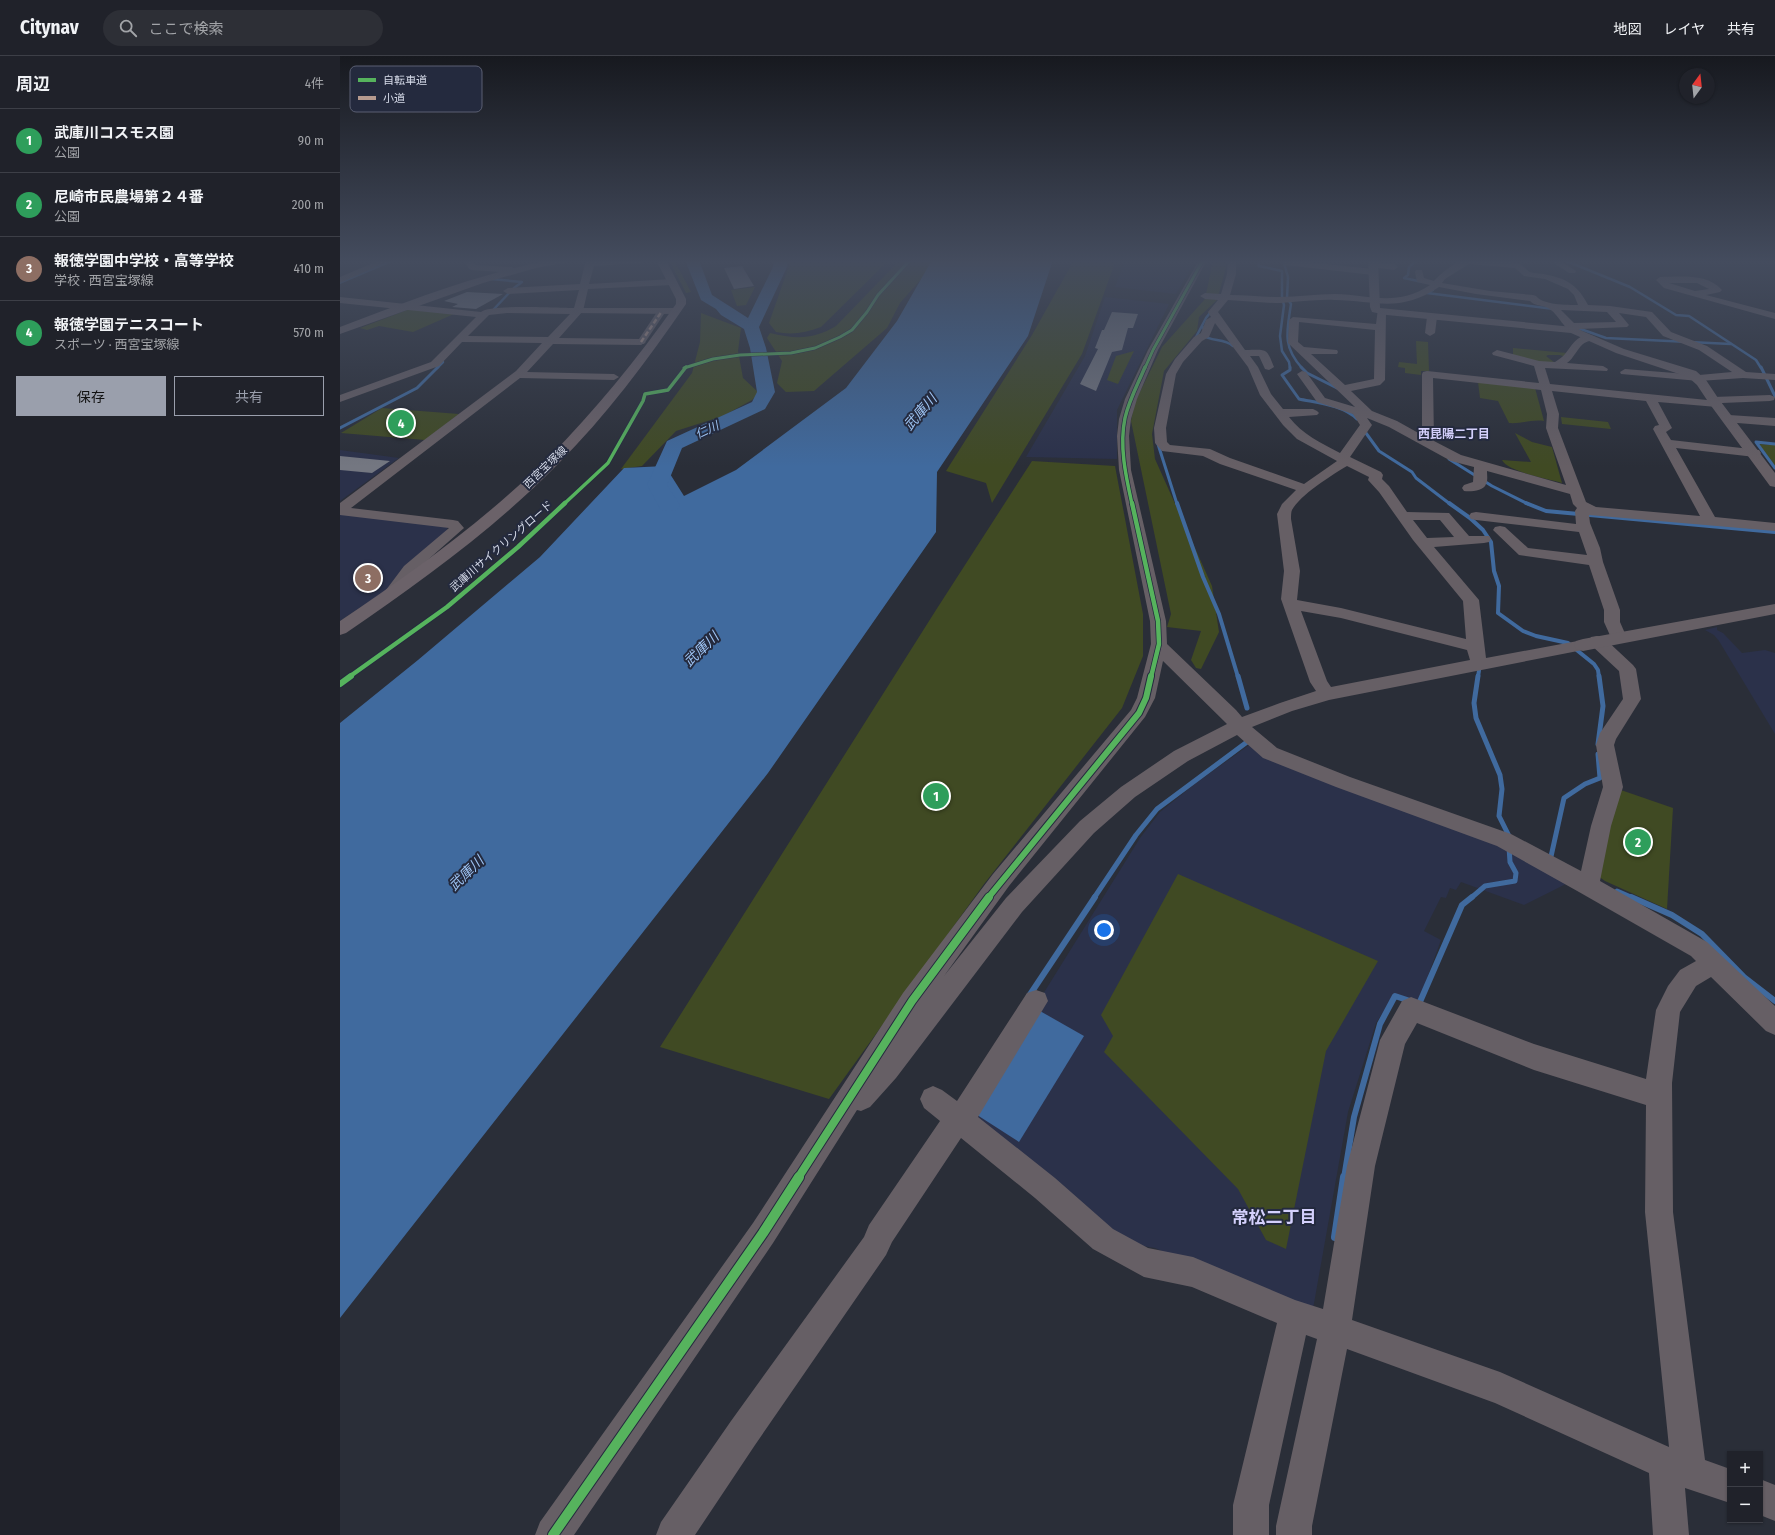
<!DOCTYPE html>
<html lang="ja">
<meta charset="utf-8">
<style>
:root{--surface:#20222a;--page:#2d2f36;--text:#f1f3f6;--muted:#a2a4a8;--line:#3d3f47;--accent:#9a9fac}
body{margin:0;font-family:"Fira Sans Condensed","Noto Sans JP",sans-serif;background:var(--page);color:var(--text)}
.controls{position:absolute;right:12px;bottom:12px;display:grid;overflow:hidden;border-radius:0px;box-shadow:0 1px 3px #0004}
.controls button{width:36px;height:36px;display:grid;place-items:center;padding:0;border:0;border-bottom:1px solid var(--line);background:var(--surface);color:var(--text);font:20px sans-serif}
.compass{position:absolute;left:1339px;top:12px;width:36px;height:36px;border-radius:50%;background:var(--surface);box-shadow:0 1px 3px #0004;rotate:15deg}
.you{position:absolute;left:764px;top:874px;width:14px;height:14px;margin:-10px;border:3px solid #fff;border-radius:50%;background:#1a73e8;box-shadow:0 0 0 6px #1a73e833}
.badge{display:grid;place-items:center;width:26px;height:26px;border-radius:50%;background:var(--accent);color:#fff;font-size:13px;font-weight:700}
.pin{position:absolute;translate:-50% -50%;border:2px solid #fff;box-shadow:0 1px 4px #0006}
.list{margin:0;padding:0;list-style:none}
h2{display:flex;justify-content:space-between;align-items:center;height:52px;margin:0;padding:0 16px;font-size:17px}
h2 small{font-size:13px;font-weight:400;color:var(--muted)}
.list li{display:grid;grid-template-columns:26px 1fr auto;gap:12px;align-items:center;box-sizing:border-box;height:64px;padding:0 16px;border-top:1px solid var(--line)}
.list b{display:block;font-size:15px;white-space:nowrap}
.list p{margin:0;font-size:13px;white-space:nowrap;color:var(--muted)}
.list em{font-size:13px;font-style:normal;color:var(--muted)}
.actions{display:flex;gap:8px;padding:12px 16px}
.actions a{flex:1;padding:9px 0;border:1px solid var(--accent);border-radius:0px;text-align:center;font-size:14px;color:var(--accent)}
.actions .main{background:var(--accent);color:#111}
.icon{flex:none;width:22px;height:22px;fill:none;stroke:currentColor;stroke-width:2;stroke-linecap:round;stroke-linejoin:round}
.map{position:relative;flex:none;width:1435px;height:1479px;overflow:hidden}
header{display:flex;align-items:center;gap:24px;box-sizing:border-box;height:56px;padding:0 20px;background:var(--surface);border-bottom:1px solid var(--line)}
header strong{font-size:19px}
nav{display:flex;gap:22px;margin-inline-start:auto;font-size:14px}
.search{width:280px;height:36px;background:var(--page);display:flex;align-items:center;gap:10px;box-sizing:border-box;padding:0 14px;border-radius:22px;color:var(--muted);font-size:15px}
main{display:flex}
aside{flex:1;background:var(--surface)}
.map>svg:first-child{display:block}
.built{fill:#2b314a}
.green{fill:#404a23}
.water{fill:#406a9e}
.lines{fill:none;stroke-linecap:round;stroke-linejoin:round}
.stream-far5{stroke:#406a9e;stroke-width:2.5}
.stream-far4{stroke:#406a9e;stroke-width:3}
.stream-far3{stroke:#406a9e;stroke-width:4}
.stream-far2{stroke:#406a9e;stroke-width:5}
.stream-far1{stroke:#406a9e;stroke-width:6}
.stream{stroke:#406a9e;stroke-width:8}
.canal{fill:#406a9e;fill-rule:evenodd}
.river{fill:#406a9e;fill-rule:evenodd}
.building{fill:#747781}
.pedestrian{fill:#665f65;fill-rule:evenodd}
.minor{fill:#665f65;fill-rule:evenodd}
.tertiary{fill:#665f65;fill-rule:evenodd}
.secondary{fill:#6b6269;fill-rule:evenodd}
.quiet{stroke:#b69a8f;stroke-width:2.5;stroke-dasharray:5 2.5;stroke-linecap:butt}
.cycleway-far5-casing{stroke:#242a3e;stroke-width:4}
.cycleway-far4-casing{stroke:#242a3e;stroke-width:5}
.cycleway-far3-casing{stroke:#242a3e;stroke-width:6}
.cycleway-far2-casing{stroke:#242a3e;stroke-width:8}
.cycleway-far1-casing{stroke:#242a3e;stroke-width:10}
.cycleway-casing{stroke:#242a3e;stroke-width:12}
.cycleway-far5{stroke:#56b35d;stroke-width:3}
.cycleway-far4{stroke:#56b35d;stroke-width:3.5}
.cycleway-far3{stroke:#56b35d;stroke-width:4.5}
.cycleway-far2{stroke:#56b35d;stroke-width:6}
.cycleway-far1{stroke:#56b35d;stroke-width:8}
.cycleway{stroke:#56b35d;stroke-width:10}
.labels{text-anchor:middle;stroke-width:4;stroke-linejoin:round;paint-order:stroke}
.far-street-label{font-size:11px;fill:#d7dcea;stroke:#242a3e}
.far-water-label{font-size:12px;font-style:italic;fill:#9ec4f4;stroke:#242a3e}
.far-neighbourhood-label{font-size:12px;font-weight:bold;fill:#d4d0fc;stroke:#242a3e}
.water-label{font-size:14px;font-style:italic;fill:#9ec4f4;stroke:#242a3e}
.near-neighbourhood-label{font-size:17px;font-weight:bold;fill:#d4d0fc;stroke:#242a3e}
.key{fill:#242a3e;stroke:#5a5f72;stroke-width:1}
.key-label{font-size:11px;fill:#d7dcea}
</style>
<header>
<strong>Citynav</strong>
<div class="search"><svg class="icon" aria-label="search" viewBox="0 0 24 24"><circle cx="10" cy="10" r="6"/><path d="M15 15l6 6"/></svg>ここで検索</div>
<nav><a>地図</a><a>レイヤ</a><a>共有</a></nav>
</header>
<main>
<aside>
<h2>周辺<small>4件</small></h2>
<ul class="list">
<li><span class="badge" style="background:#2e9e5b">1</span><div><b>武庫川コスモス園</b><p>公園</p></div><em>90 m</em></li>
<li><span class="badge" style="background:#2e9e5b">2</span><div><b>尼崎市民農場第２４番</b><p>公園</p></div><em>200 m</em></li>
<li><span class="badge" style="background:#8d6e63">3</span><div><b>報徳学園中学校・高等学校</b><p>学校 · 西宮宝塚線</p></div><em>410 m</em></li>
<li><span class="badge" style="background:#2e9e5b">4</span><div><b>報徳学園テニスコート</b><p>スポーツ · 西宮宝塚線</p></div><em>570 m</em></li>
</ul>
<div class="actions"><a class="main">保存</a><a>共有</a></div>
</aside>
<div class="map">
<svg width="1435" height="1479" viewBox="0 0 1435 1479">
<rect width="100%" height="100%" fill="#2a2e38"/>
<g class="built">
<path d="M785 204H856L836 238 775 231Z"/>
<path d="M765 241 829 248 777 354V403L686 401 745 300Z"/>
<path d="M0 394 59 402 0 445Z"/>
<path d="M0 457 108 470 106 477 47 534 0 565Z"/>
<path d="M1377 571V574L1383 577 1402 597 1425 594 1435 597V678L1379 585 1374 579 1365 574Z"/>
<path d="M912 687 1156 785 1230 826 1184 849 1121 826 1116 834 1110 832 1106 842 1101 841 1084 875 1101 884 1078 947 1055 938 1036 967 1008 1056 973 1253 902 1232 815 1192 771 1185 626 1062 800 782 820 756 856 727Z"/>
</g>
<g class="green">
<path d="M329 204H334L351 236 346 237Z"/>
<path d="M451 204H549L481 271C465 277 452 279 436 276L429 267Z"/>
<path d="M560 204H598L560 247 547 272 474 335 446 336 437 327 442 305 427 282 430 277C455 283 473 284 496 270Z"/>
<path d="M734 204H776L742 298 652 447 646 427 606 415 692 279Z"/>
<path d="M873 204H886V212L877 244 859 261 857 275 824 315 812 378 815 403 872 530 879 576 861 613 856 612 851 604 861 575 827 571 831 558 791 365 795 346 822 291 865 243Z"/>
<path d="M415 231 406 249 397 250 391 234Z"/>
<path d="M70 253 114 258 73 276 39 270 27 274 20 272Z"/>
<path d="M361 257 401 272 398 295 403 322 419 337 412 344 383 360 336 375 302 410 281 413 352 317 360 286Z"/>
<path d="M1076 285 1088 286 1089 315H1081V319L1065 317V312L1058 311 1059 306 1077 308Z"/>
<path d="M1173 292 1227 297 1225 301 1220 299H1208L1206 300 1215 307 1203 308 1173 299Z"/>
<path d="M794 295 778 328 767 324 776 300Z"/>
<path d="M1138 326 1195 332 1204 365C1192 363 1181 368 1169 367L1158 345 1140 342Z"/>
<path d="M42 352 119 358 85 384 1 377Z"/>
<path d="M1221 361 1268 366 1271 373 1222 368Z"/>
<path d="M1175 377 1192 386 1212 391 1222 427C1209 423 1168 416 1162 404L1191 406Z"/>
<path d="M1419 388 1435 389V410Z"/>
<path d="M692 405 775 410 803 558V600L782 652 644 828 489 1043 320 991 596 554Z"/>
<path d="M1278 733 1333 752 1327 853 1265 825 1258 820Z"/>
<path d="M838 818 1038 905 986 995 946 1193 926 1184 898 1133 764 996 773 980 761 959Z"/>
</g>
<g class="water">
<path d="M592 204H713L688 280 597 416 596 476 428 717 0 1262V667L78 604 200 501 284 412 325 410 344 440 396 414 506 332 557 265Z"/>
<path d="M700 955 744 980 679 1086 634 1057Z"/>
</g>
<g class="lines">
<g class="stream-far5">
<path d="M918 204 919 210 942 215V242L944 249 940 280 942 295 949 306 950 312"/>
<path d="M943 204 948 221 947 242 951 248C947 275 942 290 962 312"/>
<path d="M1077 204 1069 211 1068 219 1064 222 1083 226"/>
<path d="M1224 204 1290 231 1336 259 1349 260 1416 304 1421 312"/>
<path d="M151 223 182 226 174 232"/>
<path d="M1093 234 1087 237 1214 253"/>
<path d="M154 253 169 237"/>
<path d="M862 270 864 273 862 279C872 286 884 282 893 290"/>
<path d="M1235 271 1266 282 1391 288"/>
<path d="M855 283 866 262 873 253"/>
<path d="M97 312 103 306"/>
</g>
<g class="stream-far4">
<path d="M950 311V314L942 319 959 343C978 347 1003 349 1017 363"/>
<path d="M961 311 967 317 997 332"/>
<path d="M1421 311 1435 340"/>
<path d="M0 372 77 332 98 311"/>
<path d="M1023 373 1039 395 1072 416 1076 422 1110 448"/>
<path d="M817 385 837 448"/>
<path d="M1435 388 1416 386 1435 412"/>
<path d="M1109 403 1152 430 1188 448"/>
</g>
<g class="stream-far3">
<path d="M837 447 863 521 879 558 898 621"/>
<path d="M1109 447 1130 462 1143 474 1151 486 1154 515 1159 530 1158 557 1183 575 1196 580 1228 587 1254 608 1258 614 1259 621"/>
<path d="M1186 447 1206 455 1435 476"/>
<path d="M1138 621 1140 608"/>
</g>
<g class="stream-far2">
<path d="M898 620 907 652"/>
<path d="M1138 620 1134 647 1136 662 1160 719 1162 733 1159 760 1171 784"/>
<path d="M1258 688 1263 650 1259 620"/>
<path d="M1210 805 1224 742 1245 728 1260 722 1258 698"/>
<path d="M1277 835 1293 842"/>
<path d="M754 842 796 779 817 753 907 686"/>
<path d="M1131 842 1145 830 1175 825 1176 817 1170 806 1169 791"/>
</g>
<g class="stream-far1">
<path d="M1291 841 1332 859 1362 878 1404 921 1435 945"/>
<path d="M689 940 755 841"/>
<path d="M1004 1122 1014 1061 1040 968 1055 940 1079 948 1122 849 1132 841"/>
</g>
<path class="stream" d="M995 1181 1004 1121"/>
<path class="canal" d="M46 204H57L0 228V223Z"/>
<path class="river" d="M345 204H359L372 239 408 262 433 211 434 204H448L447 211 419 271 426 292 435 336 425 353 342 392 327 429 340 449 337 454 329 455 321 454 307 429 327 385 412 346 417 336 410 292 404 273 381 259 376 253 361 244Z"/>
</g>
<g class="building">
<path d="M402 210 414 230 394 233 384 212Z"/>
<path d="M127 236 163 238 136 253 112 251 118 248 104 245Z"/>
<path d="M772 256 798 258 793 272H788L782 294 772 296 756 335 740 328 758 293 755 292 762 274H764Z"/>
<path d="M0 400 50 405 32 417 0 414Z"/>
</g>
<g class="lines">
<path class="pedestrian" d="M319 253 326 255 304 288H298L297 286Z"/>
<g class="minor">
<path d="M40 204H51L0 227V221Z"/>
<path d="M124 204H132L135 209 172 211 176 214 172 217 132 214 129 213Z"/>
<path d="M195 204H205L201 207Z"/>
<path d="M246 204H304L300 207 254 210 249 228 332 223 336 226 332 229 248 233 243 255 219 282 301 283 306 286 301 289 213 288 187 316 274 318 279 321 274 324 180 322 11 452 113 464 118 465 124 472 74 516 57 541 51 543 45 541 43 538 64 510 109 472 0 459V447L176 315 202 287 122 286 99 310 0 346V339L91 306 136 261 0 247V241L141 256C150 248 218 252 234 252L239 234 168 238 163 235 168 232 240 228ZM167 257 230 258 208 281 128 280 149 259Z"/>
<path d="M859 204H867L818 294 797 343 791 363 789 380 791 414 826 565 827 588 896 654 902 661 940 647 976 635 970 626 941 543 944 515 937 458 942 448 956 434 880 408 863 400 822 395 815 387 814 372 826 318 835 303 854 281 861 277 866 264 871 261 868 256 878 244 865 243 860 240 865 237 881 238 887 218 888 204H896V218L890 239C907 239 923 241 939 241 958 241 976 238 995 238 1030 239 1057 251 1090 229L1077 226 1075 216 1076 214H1082L1084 222 1094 225C1099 219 1116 205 1124 204 1136 202 1169 205 1180 208 1184 210 1186 214 1190 216 1195 218 1203 217 1208 219 1228 223 1239 231 1248 249L1270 250 1312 256 1331 276 1367 290 1406 316 1435 318V324L1403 322 1359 325 1281 318 1280 316 1285 313 1359 319 1392 316 1359 294 1323 280 1306 261 1279 257 1289 269 1287 271 1239 273 1241 275 1236 278C1224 275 1219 258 1208 252 1202 249 1194 250 1190 245L1136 238 1099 231C1060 257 1037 245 995 244 977 243 958 246 940 247 922 247 905 245 888 244L878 256 905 294C927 294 926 291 934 311L929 314 925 313 919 300H910L918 311 931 338 943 353H973L977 355 979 357 977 359 949 361C962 378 981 387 1000 397L1020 369 1013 358 977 346 957 318 962 315 966 316 985 342 1015 351 948 287 949 264 953 261 1036 268 1038 253H1044L1046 255 1045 324 1040 329 1011 335 1032 355 1057 365 1082 379V318L1083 316 1087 315 1199 327 1194 310 1153 299 1152 297 1157 294 1199 305 1215 306C1219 303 1223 301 1225 298 1233 288 1238 276 1254 280L1255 282C1252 285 1247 285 1243 288 1237 293 1234 302 1227 307L1263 310 1268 313 1267 315 1205 312 1210 328 1367 344 1373 341 1430 339 1435 341 1434 344 1430 345 1382 347 1381 350 1377 351 1318 346 1332 372 1326 376 1331 384 1419 394 1421 397 1419 400 1415 401 1336 392 1375 461 1435 467V475L1249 459 1250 467 1260 492 1263 506 1280 554V566L1287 582 1285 586 1279 587 1273 586 1264 566V554L1249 509 1179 499 1153 474 1155 471 1160 470 1165 471 1188 492 1247 499 1239 476 1136 464 1131 463 1129 460 1131 457 1136 456 1236 468 1235 455 1237 452 1233 448 1230 438 1147 415C1147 418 1148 425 1146 428 1144 435 1130 436 1124 435L1122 432 1124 429 1133 426 1134 411 1111 405 1049 371 1027 362 1032 369 1010 401 1041 416 1043 419 1042 423 1049 430 1067 456 1109 457 1129 480H1149L1151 483 1149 486 1144 487 1094 491 1139 544 1146 602 1243 584 1249 585 1251 581 1257 580 1263 581 1293 609 1296 613 1301 643 1276 683 1274 689 1283 731 1271 770 1260 825 1367 886 1435 950V979L1426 975 1371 921 1356 930 1340 956 1332 1027 1333 1156 1365 1404 1390 1413V1447L1345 1432 1349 1479H1313L1309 1417 1155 1347 1007 1293 972 1470V1479H936V1470L977 1283 966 1279 929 1449V1479H893V1449L937 1267 852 1231 804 1221 753 1193 695 1142 621 1082 552 1186 546 1199 415 1389 355 1479H316L321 1466 391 1365 524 1181 529 1169 600 1065 584 1052 580 1043 584 1034 593 1030 602 1034 617 1045 687 937 696 934 705 937 708 945 638 1061 715 1122 773 1173 808 1192 853 1201 955 1244 983 1253 1007 1110 1040 984 1062 945 1071 941 1194 988 1306 1023 1316 954 1328 930 1340 914 1356 905 1351 900 1239 836 1157 790 996 731 923 702 897 679 848 705 795 741 754 777 682 856 556 1022 530 1051 521 1055 517 1054 433 1187 234 1479H195L200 1466 413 1167 563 937 653 818 791 654 797 642 811 588 810 565 779 414 777 380 779 363 785 343 808 294ZM1129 208 1175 212 1184 220 1205 223 1228 233 1234 239 1238 249C1227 249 1203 249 1196 240L1193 239 1150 235 1102 227 1105 223ZM1221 254 1267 256 1276 266 1234 267ZM959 266 1035 274 1034 323 1005 329 971 298H997L998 296 997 294 964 291 958 286ZM875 267 908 311 920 339 943 369 957 383 997 405 964 428 890 402 870 393 830 389 827 386 826 372 836 318 843 306 862 285 869 281ZM1093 322 1201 334 1207 358 1206 372 1226 429 1121 399 1094 385ZM1212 335 1306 345 1319 369 1315 370 1313 373 1360 460 1256 451 1246 446 1218 372 1219 358ZM1007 410 1029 421 1028 424 1039 436 1073 484 1123 545 1126 583 1001 552 957 544 960 515 951 463C951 460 951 456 952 454 960 439 992 419 1007 410ZM1073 464H1100L1114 481 1087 482ZM961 555 1001 562 1127 594 1130 604 991 631 987 625ZM1251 589 1279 615 1283 643 1260 677 1256 689 1263 731 1251 770 1241 815 1171 778 1010 721 937 692 912 671 952 655 989 644 1243 594 1249 593ZM823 605 887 668 834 695 781 731 740 765 666 842 604 920 669 830 805 661 815 642ZM1077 967 1194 1014 1306 1049 1305 1156 1329 1391 1160 1316 1012 1264 1035 1110 1065 988Z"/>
<path d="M948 204 1033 213 1037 216 1033 219 945 209 944 207Z"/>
<path d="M1209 204H1219L1236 215 1235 217H1229Z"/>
<path d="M1034 206 1054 208 1058 211 1054 214 1031 211 1030 209Z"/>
<path d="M1320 221C1340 221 1367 217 1382 234L1380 236 1366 239 1435 257V263L1324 232 1316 224ZM1329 227H1357L1369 233 1355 235Z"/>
<path d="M1092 258 1097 261 1095 277 1090 280 1085 277 1087 261Z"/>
<path d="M1389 359 1435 362V370L1385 366 1383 363 1385 360Z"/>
<path d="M1420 1423 1435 1429V1465L1420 1459Z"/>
</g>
<g class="tertiary">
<path d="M210 204H230L228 206 196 212 143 227 0 278V271C69 245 138 218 210 204Z"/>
<path d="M1028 204H1038L1040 252 1233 271 1284 293 1356 315 1366 324 1378 342 1435 417V431L1430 430 1369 347 1357 329 1348 321 1276 297 1231 277 1047 259 1032 256 1030 251Z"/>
<path d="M238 252H336L341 255 336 258 234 257 233 255Z"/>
<path d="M1435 548V558L1243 595 1236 593 1234 589 1236 585 1243 583Z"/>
</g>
<path class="secondary" d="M316 204H326L346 243V248C307 305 266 360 217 409 154 473 80 526 6 577L0 579V565C73 516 145 464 208 402 255 355 297 303 336 248V243Z"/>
<path class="quiet" d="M301 286 322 255"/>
<g class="cycleway-far5-casing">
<g id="cycleway-far5">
<path d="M344 312 373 303 400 299 451 297 475 292 500 281 512 274 527 256 538 239 570 204"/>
<path d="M805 312 813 294 863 204"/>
</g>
</g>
<g class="cycleway-far4-casing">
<g id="cycleway-far4">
<path d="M224 448 268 407 303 345 305 338 328 334 346 311"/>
<path d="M792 448C786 421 779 390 785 362 789 344 798 328 805 311"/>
</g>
</g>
<g class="cycleway-far3-casing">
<g id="cycleway-far3">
<path d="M792 447 818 565 819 588 811 621"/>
<path d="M9 621 107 551 178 491 225 447"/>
</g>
</g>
<g class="cycleway-far2-casing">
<g id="cycleway-far2">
<path d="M0 628 11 620"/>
<path d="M648 842 799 657 806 642 811 620"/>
</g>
</g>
<g class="cycleway-far1-casing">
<path id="cycleway-far1" d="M458 1122 572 945 649 841"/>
</g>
<g class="cycleway-casing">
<path id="cycleway" d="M213 1479 423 1177 459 1121"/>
</g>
<use href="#cycleway-far5" class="cycleway-far5"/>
<use href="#cycleway-far4" class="cycleway-far4"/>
<use href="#cycleway-far3" class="cycleway-far3"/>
<use href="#cycleway-far2" class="cycleway-far2"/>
<use href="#cycleway-far1" class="cycleway-far1"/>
<use href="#cycleway" class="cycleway"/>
</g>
<linearGradient id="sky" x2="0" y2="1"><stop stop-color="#17191f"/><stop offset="0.5" stop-color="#444c5e"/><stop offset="1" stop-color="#444c5e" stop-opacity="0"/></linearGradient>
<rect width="1435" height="411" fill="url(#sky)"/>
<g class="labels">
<g class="far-street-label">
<text transform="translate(205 411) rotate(-44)" y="4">西宮宝塚線</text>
<text transform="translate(161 490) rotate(-41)" y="4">武庫川サイクリングロード</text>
</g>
<g class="far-water-label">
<text transform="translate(367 374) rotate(-25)" y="4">仁川</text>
</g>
<g class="far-neighbourhood-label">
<text x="1114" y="382">西昆陽二丁目</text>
</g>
<g class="water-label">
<text transform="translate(580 356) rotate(-49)" y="5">武庫川</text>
<text transform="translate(361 593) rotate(-44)" y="5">武庫川</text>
<text transform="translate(126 817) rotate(-44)" y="5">武庫川</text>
</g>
<g class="near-neighbourhood-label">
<text x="934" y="1167">常松二丁目</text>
</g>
</g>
<rect x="10" y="10" width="132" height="46" rx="6" class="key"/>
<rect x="18" y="22" width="18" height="4" fill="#56b35d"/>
<rect x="18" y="40" width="18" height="4" fill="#b69a8f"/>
<g class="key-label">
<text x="43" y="28">自転車道</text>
<text x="43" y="46">小道</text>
</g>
</svg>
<div class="controls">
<button>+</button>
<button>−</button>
</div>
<svg class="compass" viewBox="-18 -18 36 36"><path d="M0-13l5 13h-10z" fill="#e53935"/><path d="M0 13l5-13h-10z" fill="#a2a4a8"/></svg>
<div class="you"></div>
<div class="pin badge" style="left:596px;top:740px;background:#2e9e5b">1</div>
<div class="pin badge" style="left:1298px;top:786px;background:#2e9e5b">2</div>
<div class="pin badge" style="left:28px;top:522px;background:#8d6e63">3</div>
<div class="pin badge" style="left:61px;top:367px;background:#2e9e5b">4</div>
</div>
</main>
